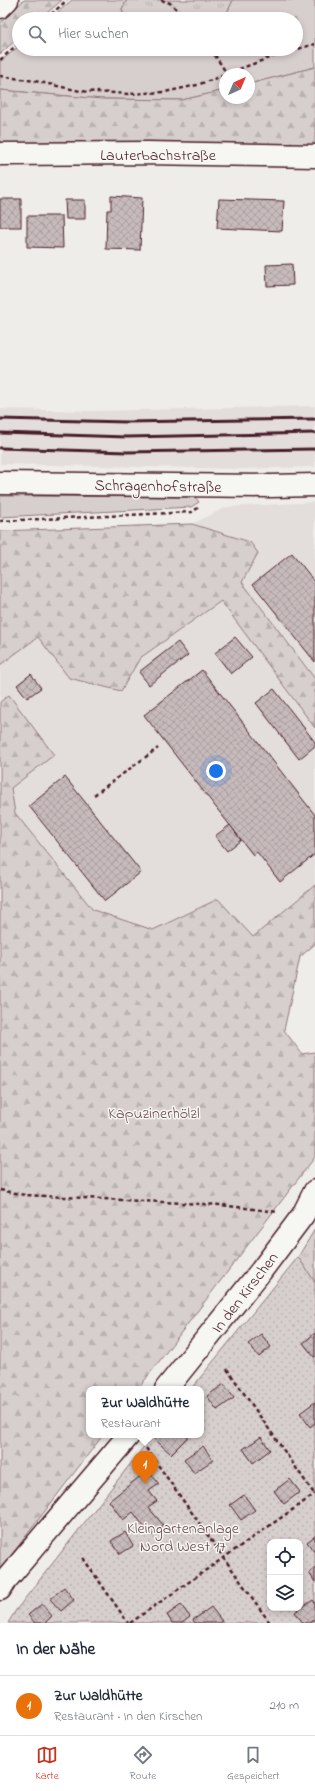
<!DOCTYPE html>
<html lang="de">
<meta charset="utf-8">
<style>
:root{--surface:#fff;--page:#f2f2f3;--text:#1f2937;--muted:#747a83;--line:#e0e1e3;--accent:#c8321e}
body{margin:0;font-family:"Indie Flower",sans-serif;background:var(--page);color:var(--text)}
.controls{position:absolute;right:12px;bottom:12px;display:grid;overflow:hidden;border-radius:8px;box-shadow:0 2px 6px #0003}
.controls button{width:36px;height:36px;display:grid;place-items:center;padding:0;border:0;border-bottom:1px solid var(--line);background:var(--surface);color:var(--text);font:20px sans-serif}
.compass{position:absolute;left:219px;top:68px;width:36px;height:36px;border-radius:50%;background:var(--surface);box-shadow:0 2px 6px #0003;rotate:44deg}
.you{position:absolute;left:216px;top:771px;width:14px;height:14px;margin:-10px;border:3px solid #fff;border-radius:50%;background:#1a73e8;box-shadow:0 0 0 6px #1a73e833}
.badge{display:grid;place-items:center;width:26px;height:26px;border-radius:50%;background:var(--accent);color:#fff;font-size:13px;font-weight:700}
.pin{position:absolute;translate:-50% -33px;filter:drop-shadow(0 1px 2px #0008)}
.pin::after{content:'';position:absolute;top:21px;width:14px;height:12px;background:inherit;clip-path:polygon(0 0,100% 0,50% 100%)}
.popup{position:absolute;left:86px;top:1386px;width:118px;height:52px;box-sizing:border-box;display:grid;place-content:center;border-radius:8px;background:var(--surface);filter:drop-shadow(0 1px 3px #0005);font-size:13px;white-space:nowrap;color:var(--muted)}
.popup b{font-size:15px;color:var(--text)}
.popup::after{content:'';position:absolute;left:50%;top:100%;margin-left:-8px;border:8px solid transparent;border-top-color:var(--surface)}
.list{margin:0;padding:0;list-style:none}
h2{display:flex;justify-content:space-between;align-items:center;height:52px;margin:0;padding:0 16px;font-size:17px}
h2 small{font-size:13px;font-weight:400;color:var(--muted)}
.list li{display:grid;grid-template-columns:26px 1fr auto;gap:12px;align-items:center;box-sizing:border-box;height:60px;padding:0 16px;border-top:1px solid var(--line)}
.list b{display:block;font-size:15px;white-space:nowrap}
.list p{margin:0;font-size:13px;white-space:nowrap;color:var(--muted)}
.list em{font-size:13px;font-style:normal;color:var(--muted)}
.icon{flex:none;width:22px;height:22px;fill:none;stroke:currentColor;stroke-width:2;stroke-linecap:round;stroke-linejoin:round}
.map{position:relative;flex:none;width:315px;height:1623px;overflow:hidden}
.search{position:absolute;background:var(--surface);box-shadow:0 2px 6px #0003;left:12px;right:12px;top:12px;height:44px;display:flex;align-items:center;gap:10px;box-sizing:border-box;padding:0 14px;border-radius:22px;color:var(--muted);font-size:15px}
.sheet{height:112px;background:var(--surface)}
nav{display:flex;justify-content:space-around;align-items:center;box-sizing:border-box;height:56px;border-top:1px solid var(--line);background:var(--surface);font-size:11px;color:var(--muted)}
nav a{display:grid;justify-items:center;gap:2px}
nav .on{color:var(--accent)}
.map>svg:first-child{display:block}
.built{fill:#e3dedc}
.grass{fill:#d7cfce;stroke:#90777c}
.forest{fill:url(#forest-firs);stroke:#90777c}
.park{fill:url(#park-tufts);stroke:#90777c}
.garden{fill:url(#garden-dots);stroke:#90777c;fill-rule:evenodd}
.building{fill:url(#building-cross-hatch);stroke:#4a1f2b}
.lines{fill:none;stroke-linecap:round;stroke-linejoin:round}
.minor-casing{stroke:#4a1f2b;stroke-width:25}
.tertiary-casing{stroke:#4a1f2b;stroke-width:25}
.path{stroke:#4a1f2b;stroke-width:2.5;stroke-dasharray:4 3;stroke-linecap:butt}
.minor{stroke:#f6f6f2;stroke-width:22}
.tertiary{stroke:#f6f6f2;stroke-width:22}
.rail{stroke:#4a1f2b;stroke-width:3}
.labels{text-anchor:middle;stroke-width:3;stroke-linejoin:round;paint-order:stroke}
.street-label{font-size:16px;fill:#4a1f2b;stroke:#f6f6f2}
.park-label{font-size:16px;fill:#6d4b54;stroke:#f6f6f2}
</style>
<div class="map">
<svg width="315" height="1623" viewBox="0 0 315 1623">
<defs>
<pattern id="forest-firs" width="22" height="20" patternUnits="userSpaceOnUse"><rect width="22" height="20" fill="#d7cfce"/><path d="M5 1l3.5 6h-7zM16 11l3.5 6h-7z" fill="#bab1b1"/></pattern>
<pattern id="park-tufts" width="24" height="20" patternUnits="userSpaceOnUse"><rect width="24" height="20" fill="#d7cfce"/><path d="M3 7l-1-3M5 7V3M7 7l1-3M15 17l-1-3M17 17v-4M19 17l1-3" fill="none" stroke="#bab1b1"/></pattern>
<pattern id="garden-dots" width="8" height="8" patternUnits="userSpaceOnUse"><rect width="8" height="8" fill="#d7cfce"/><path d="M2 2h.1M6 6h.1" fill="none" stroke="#bab1b1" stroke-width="1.8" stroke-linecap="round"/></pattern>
<pattern id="building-cross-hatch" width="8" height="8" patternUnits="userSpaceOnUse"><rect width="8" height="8" fill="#c6babb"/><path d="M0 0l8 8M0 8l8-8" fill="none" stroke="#ac9fa1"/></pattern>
</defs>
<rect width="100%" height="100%" fill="#efedea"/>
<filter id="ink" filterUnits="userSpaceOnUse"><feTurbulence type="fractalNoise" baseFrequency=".025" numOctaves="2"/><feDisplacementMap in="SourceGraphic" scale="8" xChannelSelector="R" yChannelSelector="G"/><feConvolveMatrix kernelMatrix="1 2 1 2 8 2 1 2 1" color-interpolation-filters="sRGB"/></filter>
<g filter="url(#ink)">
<g class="built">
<path d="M315 406V467L241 469 0 464V409L93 411Z"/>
<path d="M315 502V679L242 582 257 554 250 542 192 524 226 507Z"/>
<path d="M221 601 315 728V885L253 938 218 899 153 930 93 910 15 813 11 788 9 695 0 702V665L38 637 69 678 121 691 140 659Z"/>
</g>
<g class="grass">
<path d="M72 0H127L122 9 125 19H50Z"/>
<path d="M233 0H315V67L249 84V74H225V90L182 100 102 99 0 90V62L19 46V49H150C161 55 172 56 182 49H296V19H224Z"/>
<path d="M0 496 195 497 199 502 191 507 0 517Z"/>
</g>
<g class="forest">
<path d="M24 0H62L40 19H19V37L0 54V23Z"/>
<path d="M315 67V145L0 144V90L102 99 182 100 225 90V98H249V84Z"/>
<path d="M192 524 250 542 258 553 242 582 315 679V728L221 601 140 658 121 691 69 678 38 637 0 665V531Z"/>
<path d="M9 695 54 755 11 788 15 813 93 910 153 930 218 899 253 937 315 885V944L300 957 284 1030 302 1054 315 1052V1157L138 1389H89V1435H103L0 1570V702Z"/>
</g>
<g class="park">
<path d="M127 0H233L224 19H125L122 9Z"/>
<path d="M315 1229V1282L298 1257Z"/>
</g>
<path class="garden" d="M298 1257 315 1282V1623H8L16 1610 153 1435H201V1389H191ZM270 1542H300V1608H270Z"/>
<g class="building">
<path d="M111 196 142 198 140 250 106 249 107 210H111Z"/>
<rect x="0" y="199" width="21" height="28"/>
<path d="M219 199 284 201 282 231 217 228Z"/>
<path d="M65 200H85V219H66Z"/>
<path d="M27 216H62L63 248 27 247Z"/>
<path d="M292 264 293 285 267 286 266 265Z"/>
<path d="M292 553 315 582V662L253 584Z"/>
<path d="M235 637 252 657 231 674 215 653Z"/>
<path d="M178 642 188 655 149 685 139 672Z"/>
<path d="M202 670 315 815V854L280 882 257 852 253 855 144 715Z"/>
<path d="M31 674 41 688 27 698 17 685Z"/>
<path d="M274 689 315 742V746L299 759 256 703Z"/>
<path d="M65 777 141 872 105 901 29 806Z"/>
<path d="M230 825 241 840 227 851 215 836Z"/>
<path d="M315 1333V1357H314L303 1343Z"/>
<path d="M261 1334 271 1347 259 1357 248 1344Z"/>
<path d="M224 1384 234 1398 217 1410 207 1396Z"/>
<path d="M315 1402V1423L310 1427 300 1413Z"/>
<path d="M154 1435H190L171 1454 152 1437Z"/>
<path d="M261 1437 270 1450 253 1463 243 1449Z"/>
<path d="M203 1446 213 1460 194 1473 184 1459Z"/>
<path d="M148 1470 159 1484 149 1491 157 1501 148 1507 164 1526 151 1536 133 1512 123 1520 109 1501Z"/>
<path d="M290 1479 300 1492 284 1504 274 1491Z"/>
<path d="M244 1495 255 1510 241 1520 230 1505Z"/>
<path d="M125 1532 133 1546 120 1554 111 1541Z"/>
<path d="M315 1536V1553L307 1542Z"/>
<path d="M315 1568V1582L309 1573Z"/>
<path d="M64 1587 74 1600 61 1611 50 1599Z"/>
<path d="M313 1600 315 1603V1619L309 1623H303L295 1612Z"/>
<path d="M42 1604 52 1616 45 1623H35L28 1615Z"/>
<path d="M181 1605 190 1617 182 1623H172L167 1615Z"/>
<path d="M211 1607 222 1621 219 1623H195L193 1620Z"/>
</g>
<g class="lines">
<g class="minor-casing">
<g id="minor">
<path d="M0 7 7 0"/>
<path d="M0 154 147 153 315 156"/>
<path d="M166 1389 261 1271 303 1215 315 1191"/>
<path d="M0 1589 5 1581 129 1435"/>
</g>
</g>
<g class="tertiary-casing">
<path id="tertiary" d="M0 483 270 486 315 485"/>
</g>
<g class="path">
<path d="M161 0 170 3 187 19"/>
<path d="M46 19 67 0"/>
<path d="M211 49 227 74"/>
<path d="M0 60 19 43"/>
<path d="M226 74 277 55 315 44"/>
<path d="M0 76 35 81 80 91 129 94 165 92 197 85 225 75"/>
<path d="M0 521 192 512 198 508"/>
<path d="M94 795 158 748"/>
<path d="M0 1190 25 1195 221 1205 277 1212"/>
<path d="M227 1369 315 1495"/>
<path d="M146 1448 270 1623"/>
<path d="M83 1558 128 1623"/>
<path d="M130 1623 315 1494"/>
</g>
<use href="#minor" class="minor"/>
<use href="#tertiary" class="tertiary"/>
<g class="rail">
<path d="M0 419 127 422 315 419"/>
<path d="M0 433 127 437 315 433"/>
<path d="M0 448 127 452 315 449"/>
</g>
</g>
</g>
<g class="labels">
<g class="street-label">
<text x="158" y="160">Lauterbachstraße</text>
<text transform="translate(158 485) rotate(1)" y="6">Schragenhofstraße</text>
<text transform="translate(244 1292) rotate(-52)" y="6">In den Kirschen</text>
</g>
<g class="park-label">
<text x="154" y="1118">Kapuzinerhölzl</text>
<text x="183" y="1533">Kleingartenanlage<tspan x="183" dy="18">Nord West 17</tspan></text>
</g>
</g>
</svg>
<div class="controls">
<button><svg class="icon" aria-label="locate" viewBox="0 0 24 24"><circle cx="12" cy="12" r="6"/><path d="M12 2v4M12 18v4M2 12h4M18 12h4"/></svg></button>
<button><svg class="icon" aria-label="layers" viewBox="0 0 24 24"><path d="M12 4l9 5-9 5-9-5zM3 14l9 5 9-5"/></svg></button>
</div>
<svg class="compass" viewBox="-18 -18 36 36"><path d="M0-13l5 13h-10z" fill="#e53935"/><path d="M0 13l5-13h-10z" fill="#747a83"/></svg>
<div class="you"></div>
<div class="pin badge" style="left:145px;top:1484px;background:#e8710a">1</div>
<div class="popup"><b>Zur Waldhütte</b>Restaurant</div>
<div class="search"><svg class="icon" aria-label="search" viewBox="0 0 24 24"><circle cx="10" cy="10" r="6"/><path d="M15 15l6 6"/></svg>Hier suchen</div>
</div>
<section class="sheet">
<h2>In der Nähe<small></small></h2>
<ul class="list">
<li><span class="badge" style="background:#e8710a">1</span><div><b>Zur Waldhütte</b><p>Restaurant · In den Kirschen</p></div><em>210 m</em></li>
</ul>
</section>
<nav>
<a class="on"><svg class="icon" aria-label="map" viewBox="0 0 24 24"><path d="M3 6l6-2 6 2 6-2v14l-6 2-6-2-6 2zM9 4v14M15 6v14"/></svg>Karte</a>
<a><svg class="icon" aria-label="directions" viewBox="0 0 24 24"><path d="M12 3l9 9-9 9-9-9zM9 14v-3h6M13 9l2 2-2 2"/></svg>Route</a>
<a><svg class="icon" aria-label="saved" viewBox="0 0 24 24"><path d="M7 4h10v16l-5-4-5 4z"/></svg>Gespeichert</a>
</nav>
